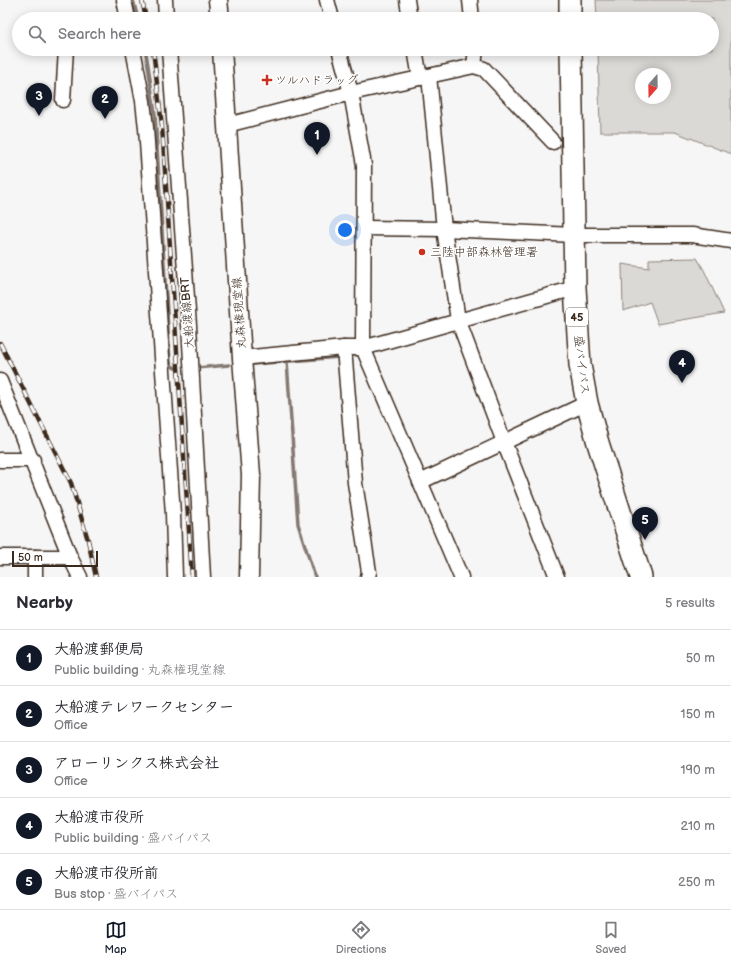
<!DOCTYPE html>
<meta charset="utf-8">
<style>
:root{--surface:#fff;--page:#f7f7f7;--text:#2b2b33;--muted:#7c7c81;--line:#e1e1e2;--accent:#111827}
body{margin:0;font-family:"Balsamiq Sans","Klee One",sans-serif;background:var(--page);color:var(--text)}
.compass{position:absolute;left:635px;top:68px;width:36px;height:36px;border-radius:50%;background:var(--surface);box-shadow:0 2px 10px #0003;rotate:200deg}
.scale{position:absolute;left:12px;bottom:10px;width:86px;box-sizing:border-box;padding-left:4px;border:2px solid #3b2a1e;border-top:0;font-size:11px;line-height:14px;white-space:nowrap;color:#3b2a1e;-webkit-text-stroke:3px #fff;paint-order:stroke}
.you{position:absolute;left:345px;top:230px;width:14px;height:14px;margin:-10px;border:3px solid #fff;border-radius:50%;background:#1a73e8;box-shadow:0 0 0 6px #1a73e833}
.badge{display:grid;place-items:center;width:26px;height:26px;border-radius:50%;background:var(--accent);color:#fff;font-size:13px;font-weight:700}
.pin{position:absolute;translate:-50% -33px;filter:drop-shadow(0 1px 2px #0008)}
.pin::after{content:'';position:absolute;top:21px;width:14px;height:12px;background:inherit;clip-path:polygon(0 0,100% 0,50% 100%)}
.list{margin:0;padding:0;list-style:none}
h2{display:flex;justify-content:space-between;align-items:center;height:52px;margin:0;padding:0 16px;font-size:17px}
h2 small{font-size:13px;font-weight:400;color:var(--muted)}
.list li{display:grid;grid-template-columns:26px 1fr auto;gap:12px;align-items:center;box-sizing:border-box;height:56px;padding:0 16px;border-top:1px solid var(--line)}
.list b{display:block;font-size:15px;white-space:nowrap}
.list p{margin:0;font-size:13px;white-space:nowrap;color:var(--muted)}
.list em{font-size:13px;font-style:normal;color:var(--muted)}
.icon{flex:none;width:22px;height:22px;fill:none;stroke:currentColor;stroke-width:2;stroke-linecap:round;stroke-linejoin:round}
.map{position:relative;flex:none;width:731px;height:577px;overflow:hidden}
.search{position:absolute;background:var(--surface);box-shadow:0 2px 10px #0003;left:12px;right:12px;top:12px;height:44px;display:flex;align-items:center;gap:10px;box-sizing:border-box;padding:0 14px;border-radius:22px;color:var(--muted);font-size:15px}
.sheet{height:332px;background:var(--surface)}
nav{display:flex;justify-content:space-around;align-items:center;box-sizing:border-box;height:56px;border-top:1px solid var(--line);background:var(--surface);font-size:11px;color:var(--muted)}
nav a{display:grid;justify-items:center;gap:2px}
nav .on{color:var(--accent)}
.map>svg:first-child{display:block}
.green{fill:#dbd9d6;stroke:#8b827a;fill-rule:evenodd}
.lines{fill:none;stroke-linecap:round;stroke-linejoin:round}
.stream{stroke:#847972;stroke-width:3.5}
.minor-casing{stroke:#3b2a1e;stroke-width:17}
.major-casing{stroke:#3b2a1e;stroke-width:21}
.highway-casing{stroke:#3b2a1e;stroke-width:24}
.minor{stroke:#fff;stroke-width:14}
.major{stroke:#fff;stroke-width:18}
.highway{stroke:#fff;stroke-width:21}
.rail-casing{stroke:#3b2a1e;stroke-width:4.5}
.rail{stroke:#fff;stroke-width:3;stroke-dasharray:9;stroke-linecap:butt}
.poi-dot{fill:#c8321e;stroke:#fff;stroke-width:1.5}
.labels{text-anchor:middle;stroke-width:3;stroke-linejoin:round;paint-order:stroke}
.shield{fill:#fff;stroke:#766a62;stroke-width:1}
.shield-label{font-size:11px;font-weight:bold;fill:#3b2a1e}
.poi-label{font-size:12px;fill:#3b2a1e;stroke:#fff;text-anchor:start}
.street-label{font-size:12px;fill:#3b2a1e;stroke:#fff}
</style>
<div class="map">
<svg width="731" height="577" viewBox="0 0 731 577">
<rect width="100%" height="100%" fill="#f7f6f6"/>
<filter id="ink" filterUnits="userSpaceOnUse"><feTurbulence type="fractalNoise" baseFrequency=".025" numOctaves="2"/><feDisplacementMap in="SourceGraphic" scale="8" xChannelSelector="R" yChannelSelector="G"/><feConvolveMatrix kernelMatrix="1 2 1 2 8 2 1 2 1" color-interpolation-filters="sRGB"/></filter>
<g filter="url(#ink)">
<g class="green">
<path d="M596 0H731V154L675 132H600L598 49H712V19H597ZM641 74H665V98H641Z"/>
<path d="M697 258 704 270 724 313 658 324 650 302 623 311 622 264 649 268V259Z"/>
</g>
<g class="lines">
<g class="stream">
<path d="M133 0 138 19"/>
<path d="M145 49 148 65 155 114 170 362 172 366 175 368"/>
<path d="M287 361 298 524 315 577"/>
<path d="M254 364 340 357"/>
<path d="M196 368 229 365"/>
</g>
<g class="minor-casing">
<g id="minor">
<path d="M124 0 128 19"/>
<path d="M165 0 166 19"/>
<path d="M327 0 332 19"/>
<path d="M407 0 410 19"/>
<path d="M470 0 472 19"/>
<path d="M133 49 143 101 146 128 173 514 175 577"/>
<path d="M169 49 189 325 203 577"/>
<path d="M339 49 351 93 364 165 363 348 461 577"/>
<path d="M415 49 420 78"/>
<path d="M474 66 476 49"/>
<path d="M429 76 444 229 458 320 504 442 557 577"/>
<path d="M63 100 66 49"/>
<path d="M227 125 351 93 474 66 484 69 553 142"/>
<path d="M364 228 444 229 574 235H692L731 241"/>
<path d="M344 348 355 483 369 572 368 577"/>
<path d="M242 358 344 348H363L575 288"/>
<path d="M0 381 70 557 80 577"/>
<path d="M0 460H33"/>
<path d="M420 482 587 403"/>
<path d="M0 557H70"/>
<path d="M35 557V577"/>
</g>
</g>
<g class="major-casing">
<g id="major">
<path d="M218 0 220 19"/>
<path d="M222 49 242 358 251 475 249 577"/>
</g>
</g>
<g class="highway-casing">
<g id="highway">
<path d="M570 0V19"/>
<path d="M571 49 575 288 580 365 587 403 598 443 641 577"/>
</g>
</g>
<use href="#minor" class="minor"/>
<use href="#major" class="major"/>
<use href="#highway" class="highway"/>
<g class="rail-casing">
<g id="rail">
<path d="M142 0 146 19"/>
<path d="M153 49 162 126 192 577"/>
<path d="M0 343 71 483 88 540 96 577"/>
</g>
</g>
<use href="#rail" class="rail"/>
</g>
</g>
<g class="poi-dot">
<path d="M265 74h4v4h4v4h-4v4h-4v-4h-4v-4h4z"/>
<circle cx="422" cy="252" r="4"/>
</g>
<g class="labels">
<rect class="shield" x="566" y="308" width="22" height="18" rx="3"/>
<g class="shield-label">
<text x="577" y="321">45</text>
</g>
<g class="poi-label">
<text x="275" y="84">ツルハドラッグ</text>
<text x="430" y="256">三陸中部森林管理署</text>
</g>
<g class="street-label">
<text transform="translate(187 313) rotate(-94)" y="4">大船渡線BRT</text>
<text transform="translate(239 313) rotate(-94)" y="4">丸森権現堂線</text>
<text transform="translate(582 365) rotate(83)" y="4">盛バイパス</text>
</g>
</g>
</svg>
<svg class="compass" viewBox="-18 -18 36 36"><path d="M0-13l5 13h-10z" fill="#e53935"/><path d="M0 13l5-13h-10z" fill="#7c7c81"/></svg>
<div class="scale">50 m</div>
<div class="you"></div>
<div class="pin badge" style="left:317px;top:155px">1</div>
<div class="pin badge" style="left:105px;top:119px">2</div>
<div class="pin badge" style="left:39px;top:116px">3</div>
<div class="pin badge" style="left:682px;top:383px">4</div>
<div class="pin badge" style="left:645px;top:540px">5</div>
<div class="search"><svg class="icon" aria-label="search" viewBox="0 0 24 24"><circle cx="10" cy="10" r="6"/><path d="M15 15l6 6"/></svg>Search here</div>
</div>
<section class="sheet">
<h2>Nearby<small>5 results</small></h2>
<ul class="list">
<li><span class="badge">1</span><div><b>大船渡郵便局</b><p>Public building · 丸森権現堂線</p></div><em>50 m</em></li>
<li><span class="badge">2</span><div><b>大船渡テレワークセンター</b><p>Office</p></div><em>150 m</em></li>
<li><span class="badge">3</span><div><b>アローリンクス株式会社</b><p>Office</p></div><em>190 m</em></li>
<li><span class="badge">4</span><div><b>大船渡市役所</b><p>Public building · 盛バイパス</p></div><em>210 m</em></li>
<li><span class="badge">5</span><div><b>大船渡市役所前</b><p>Bus stop · 盛バイパス</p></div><em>250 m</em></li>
</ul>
</section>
<nav>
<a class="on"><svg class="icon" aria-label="map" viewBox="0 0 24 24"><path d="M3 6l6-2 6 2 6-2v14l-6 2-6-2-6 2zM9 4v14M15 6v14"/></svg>Map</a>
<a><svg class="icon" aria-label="directions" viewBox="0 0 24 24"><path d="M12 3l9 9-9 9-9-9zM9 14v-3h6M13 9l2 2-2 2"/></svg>Directions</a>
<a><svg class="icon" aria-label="saved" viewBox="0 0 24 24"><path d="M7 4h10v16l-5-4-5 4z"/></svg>Saved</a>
</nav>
